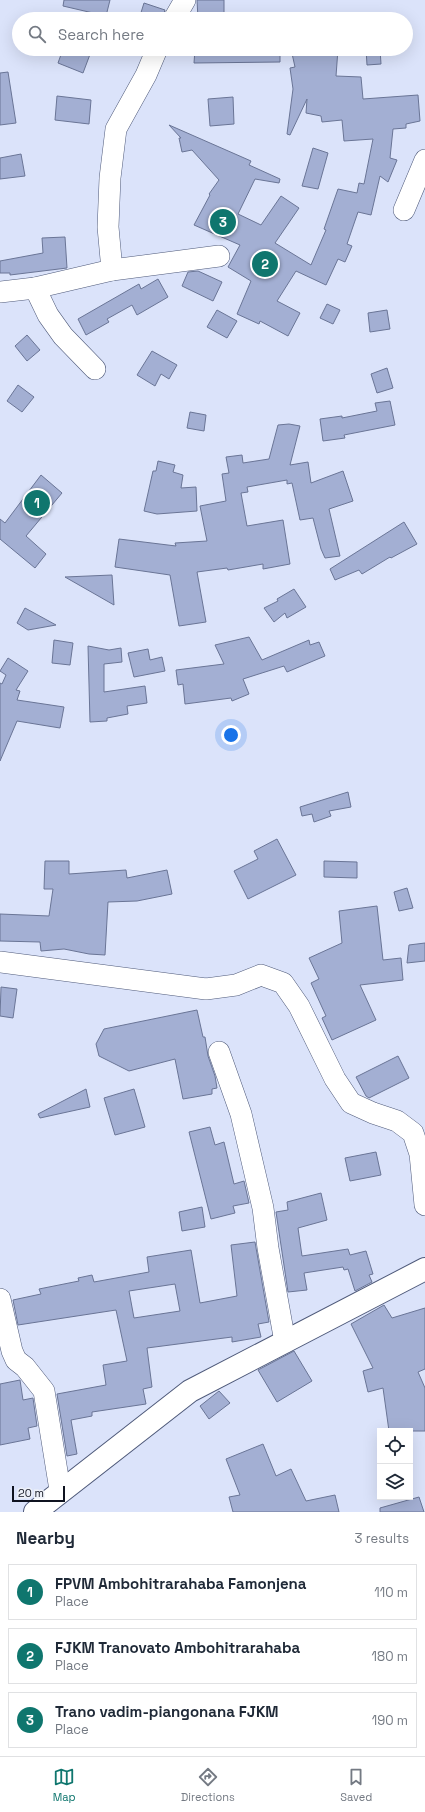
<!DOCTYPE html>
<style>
:root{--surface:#fff;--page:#f6f6f7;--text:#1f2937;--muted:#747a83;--line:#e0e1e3;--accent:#0f766e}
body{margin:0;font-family:"Space Grotesk",sans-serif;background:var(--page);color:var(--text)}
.controls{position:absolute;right:12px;bottom:12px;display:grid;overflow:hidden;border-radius:0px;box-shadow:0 4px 16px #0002}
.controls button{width:36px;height:36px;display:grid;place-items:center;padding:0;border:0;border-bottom:1px solid var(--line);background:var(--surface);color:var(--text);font:20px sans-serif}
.scale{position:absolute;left:12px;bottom:10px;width:53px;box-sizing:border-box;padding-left:4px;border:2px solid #0f1320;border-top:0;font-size:11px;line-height:14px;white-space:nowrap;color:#0f1320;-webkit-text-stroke:3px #eef1f8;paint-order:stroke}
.you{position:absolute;left:231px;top:735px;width:14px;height:14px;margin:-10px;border:3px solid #fff;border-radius:50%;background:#1a73e8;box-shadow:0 0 0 6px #1a73e833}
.badge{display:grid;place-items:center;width:26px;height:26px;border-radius:50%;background:var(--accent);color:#fff;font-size:13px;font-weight:700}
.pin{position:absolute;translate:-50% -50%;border:2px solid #fff;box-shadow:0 1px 4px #0006}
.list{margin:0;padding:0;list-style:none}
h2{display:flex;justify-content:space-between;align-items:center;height:52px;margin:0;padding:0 16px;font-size:17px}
h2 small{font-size:13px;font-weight:400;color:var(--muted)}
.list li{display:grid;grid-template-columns:26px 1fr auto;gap:12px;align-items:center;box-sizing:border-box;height:56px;margin:0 8px 8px;padding:0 8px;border:1px solid var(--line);border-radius:0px}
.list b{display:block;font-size:15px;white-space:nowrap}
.list p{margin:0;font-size:13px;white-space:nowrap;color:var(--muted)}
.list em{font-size:13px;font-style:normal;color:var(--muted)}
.icon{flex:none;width:22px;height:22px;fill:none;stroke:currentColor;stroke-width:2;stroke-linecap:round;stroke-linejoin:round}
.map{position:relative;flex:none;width:425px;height:1512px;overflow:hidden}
.search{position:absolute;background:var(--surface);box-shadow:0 4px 16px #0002;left:12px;right:12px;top:12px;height:44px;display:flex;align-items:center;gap:10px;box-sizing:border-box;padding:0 14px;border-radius:22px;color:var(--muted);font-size:15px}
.sheet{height:244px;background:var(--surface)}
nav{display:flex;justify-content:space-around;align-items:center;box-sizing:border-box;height:56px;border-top:1px solid var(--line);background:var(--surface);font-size:11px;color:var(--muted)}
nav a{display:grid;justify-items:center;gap:2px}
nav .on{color:var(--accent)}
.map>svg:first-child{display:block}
.building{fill:#a3afd3;stroke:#6a7596;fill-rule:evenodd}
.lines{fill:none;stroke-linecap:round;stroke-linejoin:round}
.street-casing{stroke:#4f5a7a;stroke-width:22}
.secondary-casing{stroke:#4f5a7a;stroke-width:24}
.street{stroke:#fff;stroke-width:21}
.secondary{stroke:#fff;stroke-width:22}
</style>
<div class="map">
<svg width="425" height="1512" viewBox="0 0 425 1512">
<rect width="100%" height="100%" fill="#dbe3fa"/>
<g class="building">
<path d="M64 0H110L106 16 63 6Z"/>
<path d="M197 0H224V19H198Z"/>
<path d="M144 3 165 10 162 19H139Z"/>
<path d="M63 49H92L83 73 58 63Z"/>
<path d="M195 49H280V62L194 63Z"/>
<path d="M291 49H338L336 76 361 77 363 99 418 95 420 121 406 124V128L393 129 390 158 397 160 388 182 380 176 371 215 358 212 347 244 352 246 345 262 338 259 326 285 296 271 277 301 300 313 288 336 260 321 259 324 237 314 251 281 228 267 240 245 194 225 210 195 209 194 219 180 192 150 182 152 179 138H181L169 125 251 161 249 165 280 179 279 183 255 179 238 214 261 225 281 196 299 208 275 243 311 265 326 230 324 229 338 189 357 193 359 183 364 184 373 139 344 141 342 120 322 122 321 116 306 113 307 99 290 135 287 134 293 89 290 68 295 67Z"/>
<path d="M366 49H380L381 64 367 65Z"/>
<path d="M8 72 16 123 0 125V73Z"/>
<path d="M57 96 91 100 89 124 55 120Z"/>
<path d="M233 97 234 124 210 126 208 99Z"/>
<path d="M313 148 328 153 318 189 302 186Z"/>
<path d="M21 154 25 176 0 179V158Z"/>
<path d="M65 237 67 268 10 275V273H0V261L43 253 42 238Z"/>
<path d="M198 271 222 282 213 301 182 286 188 272Z"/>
<path d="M158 279 168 297 137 315 132 305 107 319 109 322 86 335 78 319 139 284 141 289Z"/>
<path d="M327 304 340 310 333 324 320 318Z"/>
<path d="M217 310 237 321 227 338 207 327Z"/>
<path d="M387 310 390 329 370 332 368 313Z"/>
<path d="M27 335 40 350 27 361 15 346Z"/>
<path d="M152 351 177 365 169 379 161 374 155 386 137 375Z"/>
<path d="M387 368 393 388 377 393 371 374Z"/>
<path d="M18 385 34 397 22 412 7 401Z"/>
<path d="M390 401 395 425 344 435 345 438 323 441 320 419 342 416V418L377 411 375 403Z"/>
<path d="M190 412 206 415 204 431 187 428Z"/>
<path d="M289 424 300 426 290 465 308 462 311 483 343 471 353 501 329 509 340 556 325 558 321 549 313 518 300 520 292 483 287 484V480L247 487 248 492 241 493 247 526 283 520 290 564 263 569V564L228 570 227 568 197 572 206 622 179 626 170 575 115 567 119 539 176 546 175 543 207 541 200 506 226 501 222 474 229 473 226 457 242 455 243 463 269 459 278 425Z"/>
<path d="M158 461 175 465 173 472 183 475 181 488 196 487 197 511 157 514 144 511 153 471H156Z"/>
<path d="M41 475 62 493 26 536 46 554 35 568 0 539V519L5 523Z"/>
<path d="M404 522 417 544 391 558 390 557 362 574 359 570 335 580 330 569Z"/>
<path d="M112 575 114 605 65 577Z"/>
<path d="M294 589 306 607 287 618 285 613 274 622 264 608 278 601 277 599Z"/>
<path d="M25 608 56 625 28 630 17 623Z"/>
<path d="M249 637 262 660 309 640 310 645 319 642 325 656 287 672 284 666 243 679 249 694 232 701 231 698 185 704 183 684 178 685 176 670 224 664 215 645Z"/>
<path d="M54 640 73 643 70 665 52 663Z"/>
<path d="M88 646 109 650 121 648 122 662 104 664V692L145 686 147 703 127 706 128 714 107 718V721L90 722Z"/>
<path d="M148 649 150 660 162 657 165 671 134 677 128 653Z"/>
<path d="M8 658 28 671 16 690 20 691 17 700 64 707 60 728 17 721 0 761V683L2 684 6 675 0 671Z"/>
<path d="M348 792 351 807 329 811 331 816 314 822 312 814 302 816 300 807Z"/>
<path d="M277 839 296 875 248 899 234 871 258 859 254 851Z"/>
<path d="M45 861H69V874L126 870 127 878 167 870 172 894 137 901 108 902 105 955 89 954 64 949 41 951 40 942 0 941V914L49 916 53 889H44Z"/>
<path d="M324 861 357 862V878L324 877Z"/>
<path d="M407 888 413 908 399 911 394 892Z"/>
<path d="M377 906 383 960 401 958 403 980 360 985 376 1020 332 1040 322 1018 326 1016 311 983 319 979 309 958 342 943 339 911Z"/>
<path d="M425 943V961L407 963 409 945Z"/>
<path d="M1 987 17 989 13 1018 0 1016Z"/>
<path d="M197 1010 203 1037H205L208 1056 215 1076 217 1088 212 1089V1094L183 1099 175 1059 129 1071 99 1056 96 1044 104 1029Z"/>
<path d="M398 1056 409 1078 369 1098 366 1096 356 1077Z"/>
<path d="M86 1089 90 1107 40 1118 38 1114Z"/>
<path d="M134 1089 145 1127 115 1135 104 1098Z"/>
<path d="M210 1127 215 1145 224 1142 234 1184 244 1181 249 1203 233 1206 235 1213 211 1219 189 1132Z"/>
<path d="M376 1152 381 1175 350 1181 345 1158Z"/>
<path d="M321 1193 327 1220 298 1228 302 1256 348 1249 350 1255 366 1251 373 1274 369 1275 372 1282 355 1291 348 1269 344 1270 343 1267 304 1273 307 1290 288 1292 276 1212 288 1210 287 1202Z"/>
<path d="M202 1207 205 1227 182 1231 179 1212Z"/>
<path d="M255 1242 269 1322 258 1324 261 1337 232 1342V1337L147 1348 152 1387 143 1389 146 1404 92 1412V1416L71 1420 77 1454 67 1456 57 1394 106 1385 103 1365 127 1361 116 1310 18 1325 13 1300 41 1294 39 1289 79 1281 78 1278 92 1275 94 1282 149 1272 147 1257 191 1250 200 1303 237 1296 231 1245ZM175 1284 180 1311 134 1318 129 1291Z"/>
<path d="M384 1305 392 1318 425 1308V1369L418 1372 425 1388V1431H389L383 1388 368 1392 363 1371 373 1368 351 1324Z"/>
<path d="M294 1351 312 1381 277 1402 258 1370Z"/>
<path d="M20 1380 23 1400 33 1398 37 1426 28 1428 30 1439 0 1445V1384Z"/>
<path d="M219 1391 230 1403 209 1419 200 1406Z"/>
<path d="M263 1444 276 1476 291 1469 306 1501 335 1495 339 1512H233L229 1497 240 1495 226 1459Z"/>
<path d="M419 1497 424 1512H380V1508Z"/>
</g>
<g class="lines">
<g class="street-casing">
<g id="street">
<path d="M174 19 185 0"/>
<path d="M404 210 425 160"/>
<path d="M112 270 219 256"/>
<path d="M35 288 48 315 63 336 95 369"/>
<path d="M0 292 35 288 112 270 108 227 110 178 116 129 146 75 157 49"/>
<path d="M0 962 206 989 236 985 261 975 283 983 299 1006 335 1079 351 1103 373 1113 397 1121 413 1133 420 1154 425 1205"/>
<path d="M219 1052 241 1114 263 1208 268 1248 285 1342"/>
<path d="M0 1299 12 1351 16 1360 25 1367 44 1391 60 1490"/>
</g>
</g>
<g class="secondary-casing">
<path id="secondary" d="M35 1512 190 1391 425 1269"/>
</g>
<use href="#street" class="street"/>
<use href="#secondary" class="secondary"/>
</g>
</svg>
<div class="controls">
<button><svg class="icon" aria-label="locate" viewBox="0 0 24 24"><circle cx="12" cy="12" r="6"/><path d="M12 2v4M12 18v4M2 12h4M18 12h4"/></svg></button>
<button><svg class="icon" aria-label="layers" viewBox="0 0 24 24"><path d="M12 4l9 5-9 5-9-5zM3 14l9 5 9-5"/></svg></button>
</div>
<div class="scale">20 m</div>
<div class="you"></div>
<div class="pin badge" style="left:37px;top:503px">1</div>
<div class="pin badge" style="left:265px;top:264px">2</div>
<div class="pin badge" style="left:223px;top:222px">3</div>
<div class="search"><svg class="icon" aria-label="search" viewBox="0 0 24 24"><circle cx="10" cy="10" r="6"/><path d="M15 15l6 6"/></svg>Search here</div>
</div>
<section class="sheet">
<h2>Nearby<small>3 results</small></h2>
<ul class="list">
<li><span class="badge">1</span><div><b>FPVM Ambohitrarahaba Famonjena</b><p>Place</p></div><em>110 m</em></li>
<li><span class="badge">2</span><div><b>FJKM Tranovato Ambohitrarahaba</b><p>Place</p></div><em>180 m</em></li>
<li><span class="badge">3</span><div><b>Trano vadim-piangonana FJKM</b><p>Place</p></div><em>190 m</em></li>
</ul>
</section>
<nav>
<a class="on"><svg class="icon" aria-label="map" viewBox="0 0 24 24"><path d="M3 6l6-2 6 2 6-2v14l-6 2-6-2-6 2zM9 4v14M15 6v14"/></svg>Map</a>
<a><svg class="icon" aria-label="directions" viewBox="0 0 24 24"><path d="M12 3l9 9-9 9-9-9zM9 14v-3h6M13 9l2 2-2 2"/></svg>Directions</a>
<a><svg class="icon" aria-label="saved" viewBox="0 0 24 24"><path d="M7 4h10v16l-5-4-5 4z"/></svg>Saved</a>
</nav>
